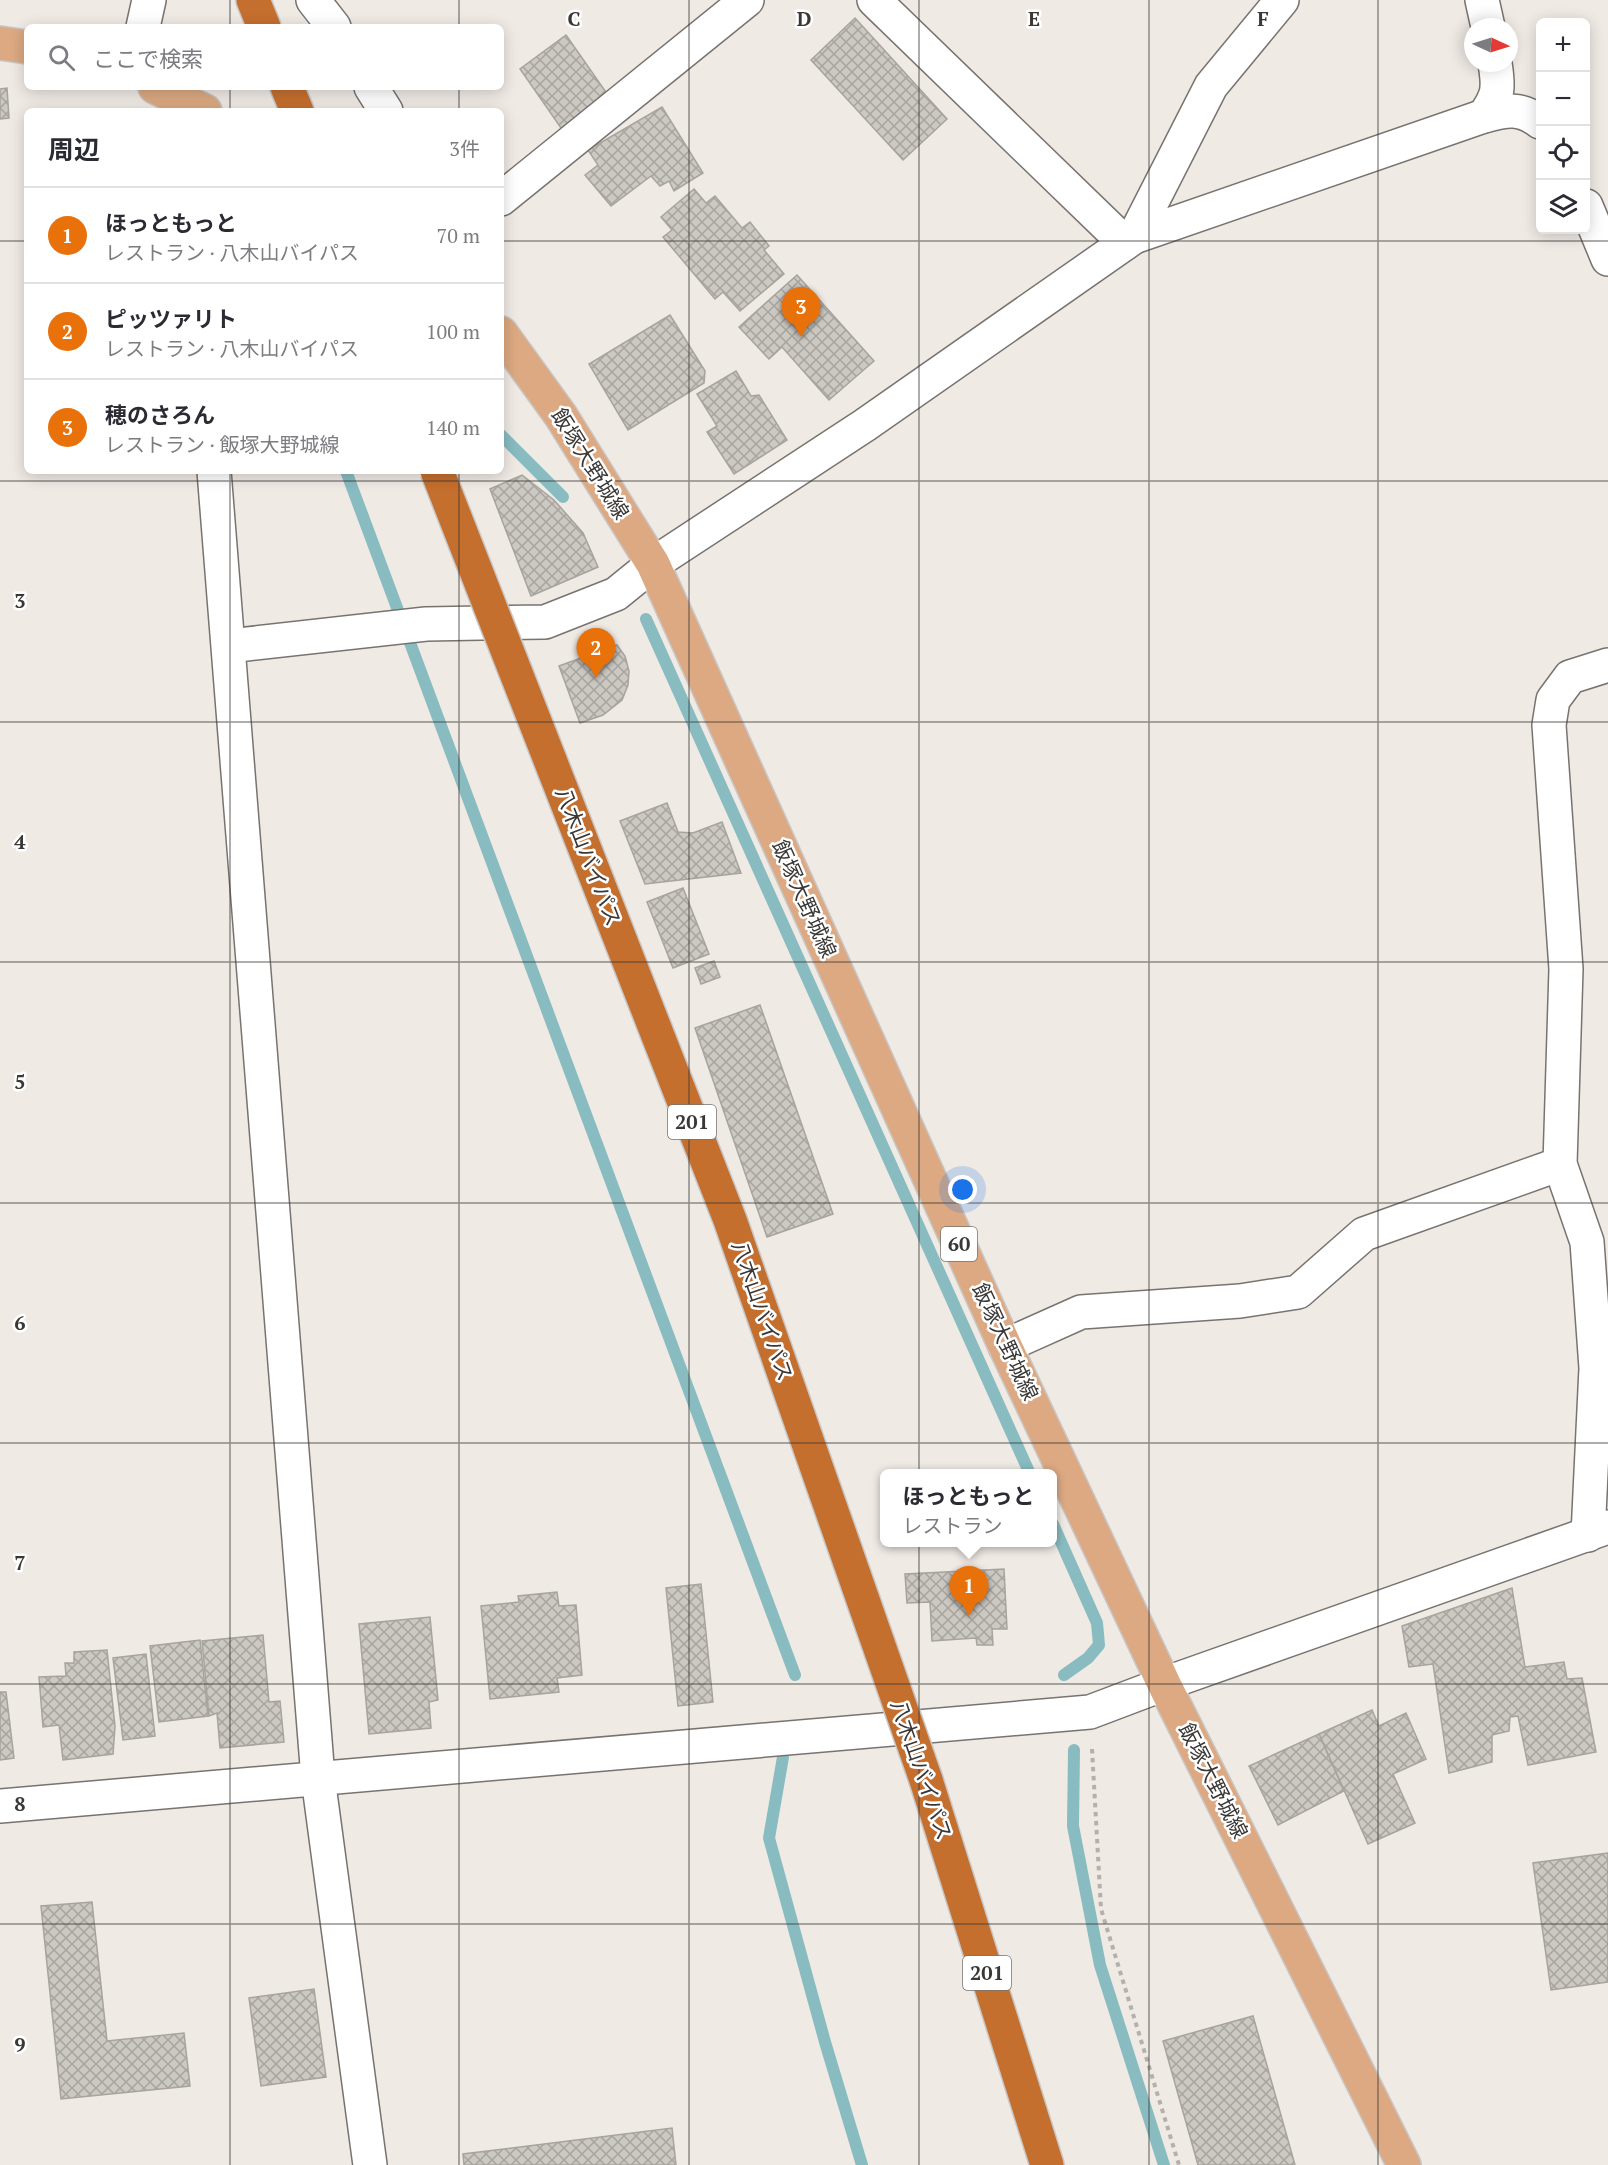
<!DOCTYPE html>
<html lang="ja">
<meta charset="utf-8">
<style>
:root{--surface:#fff;--page:#f2f2f3;--text:#2b2b33;--muted:#7c7c81;--line:#e1e1e2;--accent:#1b6472}
body{margin:0;font-family:"PT Serif","Noto Sans JP",serif;background:var(--page);color:var(--text)}
.controls{position:absolute;right:18px;top:18px;display:grid;overflow:hidden;border-radius:9px;box-shadow:0 3px 15px #0003}
.controls button{width:54px;height:54px;display:grid;place-items:center;padding:0;border:0;border-bottom:2px solid var(--line);background:var(--surface);color:var(--text);font:30px sans-serif}
.compass{position:absolute;left:1464px;top:18px;width:54px;height:54px;border-radius:50%;background:var(--surface);box-shadow:0 3px 15px #0003;rotate:94deg}
.you{position:absolute;left:963px;top:1190px;width:21px;height:21px;margin:-15px;border:4px solid #fff;border-radius:50%;background:#1a73e8;box-shadow:0 0 0 9px #1a73e833}
.badge{display:grid;place-items:center;width:39px;height:39px;border-radius:50%;background:var(--accent);color:#fff;font-size:20px;font-weight:700}
.pin{position:absolute;translate:-50% -50px;filter:drop-shadow(0 2px 3px #0008)}
.pin::after{content:'';position:absolute;top:32px;width:21px;height:18px;background:inherit;clip-path:polygon(0 0,100% 0,50% 100%)}
.popup{position:absolute;left:880px;top:1469px;width:177px;height:78px;box-sizing:border-box;display:grid;place-content:center;border-radius:9px;background:var(--surface);filter:drop-shadow(0 2px 4px #0005);font-size:20px;white-space:nowrap;color:var(--muted)}
.popup b{font-size:22px;color:var(--text)}
.popup::after{content:'';position:absolute;left:50%;top:100%;margin-left:-12px;border:12px solid transparent;border-top-color:var(--surface)}
.list{margin:0;padding:0;list-style:none}
h2{display:flex;justify-content:space-between;align-items:center;height:78px;margin:0;padding:0 24px;font-size:26px}
h2 small{font-size:20px;font-weight:400;color:var(--muted)}
.list li{display:grid;grid-template-columns:39px 1fr auto;gap:18px;align-items:center;box-sizing:border-box;height:96px;padding:0 24px;border-top:2px solid var(--line)}
.list b{display:block;font-size:22px;white-space:nowrap}
.list p{margin:0;font-size:20px;white-space:nowrap;color:var(--muted)}
.list em{font-size:20px;font-style:normal;color:var(--muted)}
.icon{flex:none;width:33px;height:33px;fill:none;stroke:currentColor;stroke-width:2;stroke-linecap:round;stroke-linejoin:round}
.map{position:relative;flex:none;width:1608px;height:2165px;overflow:hidden}
.search{position:absolute;background:var(--surface);box-shadow:0 3px 15px #0003;left:24px;top:24px;width:480px;height:66px;display:flex;align-items:center;gap:15px;box-sizing:border-box;padding:0 21px;border-radius:9px;color:var(--muted);font-size:22px}
.panel{position:absolute;background:var(--surface);box-shadow:0 3px 15px #0003;left:24px;top:108px;width:480px;height:366px;border-radius:9px}
.map>svg:first-child{display:block}
.lines{fill:none;stroke-linecap:round;stroke-linejoin:round}
.stream{stroke:#88bcc1;stroke-width:12}
.building{fill:url(#building-cross-hatch);stroke:#a7a39d;stroke-width:1.5}
.minor-casing{stroke:#78736f;stroke-width:36}
.major-casing{stroke:#c8c7c7;stroke-width:36}
.highway-casing{stroke:#c8c7c7;stroke-width:36}
.path{stroke:#b5b0ac;stroke-width:4;stroke-dasharray:4.5 4.5;stroke-linecap:butt}
.minor{stroke:#fff;stroke-width:33}
.major{stroke:#dca982;stroke-width:33}
.highway{stroke:#c56f2e;stroke-width:33}
.highway-bridge-casing{stroke:#c8c7c7;stroke-width:36;stroke-linecap:butt}
.highway-bridge{stroke:#c56f2e;stroke-width:33}
.grid{fill:none;stroke:#3a3836;stroke-width:1.5;stroke-opacity:0.55}
.labels{text-anchor:middle;stroke-width:5;stroke-linejoin:round;paint-order:stroke}
.shield{fill:#fff;stroke:#757472;stroke-width:1.5}
.shield-label{font-size:20px;font-weight:bold;fill:#3a3836}
.street-label{font-size:21px;fill:#3a3836;stroke:#fff}
.grid-label{font-size:20px;text-anchor:middle;font-weight:bold;fill:#3a3836;stroke:#fff;stroke-width:5;stroke-linejoin:round;paint-order:stroke}
</style>
<div class="map">
<svg width="1608" height="2165" viewBox="0 0 1608 2165">
<defs>
<pattern id="building-cross-hatch" width="8" height="8" patternUnits="userSpaceOnUse" patternTransform="scale(1.5)"><rect width="8" height="8" fill="#ccc8c2"/><path d="M0 0l8 8M0 8l8-8" fill="none" stroke="#a7a39e"/></pattern>
</defs>
<rect width="100%" height="100%" fill="#f0eae5"/>
<g class="lines">
<g class="stream">
<path d="M501 435 563 497"/>
<path d="M346 471 795 1675"/>
<path d="M646 619 1030 1474"/>
<path d="M1053 1524 1097 1623 1099 1645 1088 1658 1064 1675"/>
<path d="M1074 1750 1073 1826 1100 1965 1164 2165"/>
<path d="M783 1757 769 1838 825 2042 862 2165"/>
</g>
</g>
<g class="building">
<path d="M855 18 947 119 903 160 811 60Z"/>
<path d="M566 35 608 95 561 128 520 69Z"/>
<path d="M7 88 9 118 0 119V89Z"/>
<path d="M662 107 703 173 674 191 669 181 660 186 651 176 611 206 585 175 598 165 588 150Z"/>
<path d="M694 189 706 203 715 196 742 228 750 222 769 246 764 250 784 274 740 311 723 292 715 299 663 237 672 230 661 217Z"/>
<path d="M797 275 874 361 829 400 782 347 769 359 739 327Z"/>
<path d="M670 315 705 371 704 383 628 430 589 364Z"/>
<path d="M736 371 751 396 759 395 787 440 734 474 707 432 717 426 697 394Z"/>
<path d="M522 475 554 500 583 533 598 567 531 596 490 489Z"/>
<path d="M617 645 625 656 629 671 628 685 622 700 603 715 580 723 559 666Z"/>
<path d="M667 803 678 832 693 833 722 822 741 873 645 884 620 821Z"/>
<path d="M683 888 709 954 673 968 647 902Z"/>
<path d="M714 961 720 977 701 984 695 968Z"/>
<path d="M760 1005 833 1214 767 1237 695 1028Z"/>
<path d="M1004 1569 1007 1629H992L993 1645H977L976 1638 932 1641 930 1602 907 1603 905 1574Z"/>
<path d="M701 1584 713 1702 678 1706 666 1588Z"/>
<path d="M1512 1588 1525 1667 1564 1662 1567 1679 1582 1678 1596 1752 1528 1765 1518 1716 1510 1717 1509 1731 1492 1735V1762L1449 1773 1433 1664 1409 1667 1402 1626Z"/>
<path d="M557 1592 559 1606 576 1605 582 1675 557 1678 559 1692 490 1699 481 1606 519 1602 518 1596Z"/>
<path d="M430 1617 438 1700 429 1702 431 1728 369 1734 359 1624Z"/>
<path d="M263 1635 269 1702 280 1701 284 1742 220 1748 217 1713 209 1716 202 1641Z"/>
<path d="M200 1640 208 1716 159 1722 150 1646Z"/>
<path d="M107 1650 115 1726 113 1754 63 1760 59 1725 43 1727 39 1677 66 1676 65 1663H74V1652Z"/>
<path d="M146 1654 155 1736 123 1740 113 1658Z"/>
<path d="M0 1692H6L14 1758 0 1760Z"/>
<path d="M1372 1710 1379 1726 1406 1713 1426 1759 1393 1774 1415 1823 1368 1844 1319 1734Z"/>
<path d="M1319 1734 1344 1791 1278 1825 1249 1766Z"/>
<path d="M1608 1853V1982L1551 1990 1533 1863Z"/>
<path d="M92 1902 107 2041 184 2033 190 2086 61 2099 41 1906Z"/>
<path d="M314 1989 326 2077 261 2086 249 1998Z"/>
<path d="M1253 2016 1295 2165H1198L1163 2041Z"/>
<path d="M672 2128 676 2165H464L463 2154Z"/>
</g>
<g class="lines">
<g class="minor-casing">
<g id="minor">
<path d="M313 0 334 27"/>
<path d="M874 0 1125 243"/>
<path d="M1482 0 1488 27"/>
<path d="M143 27 149 0"/>
<path d="M371 87 386 111"/>
<path d="M1484 116C1499 95 1499 88 1495 63"/>
<path d="M501 199 747 0"/>
<path d="M1586 206 1608 259"/>
<path d="M1134 237 1211 86 1282 0"/>
<path d="M214 471 318 1778 370 2165"/>
<path d="M229 646 426 624 545 622 616 594 653 564 865 425 1134 237 1484 116C1507 110 1520 107 1540 122"/>
<path d="M1005 1346 1081 1312 1240 1301 1298 1292 1364 1234 1560 1164"/>
<path d="M1588 1535 1596 1368 1587 1242 1560 1164 1566 969 1549 725 1553 700 1570 677 1608 665"/>
<path d="M0 1806 1090 1712 1164 1684 1608 1527"/>
</g>
</g>
<g class="major-casing">
<g id="major">
<path d="M0 43 27 47"/>
<path d="M155 87 205 111"/>
<path d="M501 333 561 416 653 564 1005 1346 1164 1684 1404 2165"/>
</g>
</g>
<g class="highway-casing">
<g id="highway">
<path d="M253 0 264 27"/>
<path d="M287 87 297 111"/>
<path d="M926 1780 1047 2165"/>
</g>
</g>
<path class="path" d="M1092 1749 1101 1909 1179 2165"/>
<use href="#minor" class="minor"/>
<use href="#major" class="major"/>
<use href="#highway" class="highway"/>
<g class="highway-bridge-casing">
<path id="highway-bridge" d="M437 471 730 1220 926 1780"/>
</g>
<use href="#highway-bridge" class="highway-bridge"/>
</g>
<path class="grid" d="M230 0V27M459 0V27M689 0V2165M919 0V2165M1149 0V2165M1378 0V2165M230 87V111M459 87V111M0 241H27M501 241H1608M230 471V2165M459 471V2165M0 481H1608M0 722H1608M0 962H1608M0 1203H1608M0 1443H1608M0 1684H1608M0 1924H1608"/>
<g class="labels">
<g class="shield">
<rect x="668" y="1105" width="48" height="34" rx="4.5"/>
<rect x="941" y="1227" width="36" height="34" rx="4.5"/>
<rect x="963" y="1956" width="48" height="34" rx="4.5"/>
</g>
<g class="shield-label">
<text x="692" y="1129">201</text>
<text x="959" y="1251">60</text>
<text x="987" y="1980">201</text>
</g>
<g class="street-label">
<text transform="translate(590 464) rotate(58)" y="7">飯塚大野城線</text>
<text transform="translate(588 857) rotate(69)" y="7">八木山バイパス</text>
<text transform="translate(804 899) rotate(66)" y="7">飯塚大野城線</text>
<text transform="translate(762 1311) rotate(71)" y="7">八木山バイパス</text>
<text transform="translate(1005 1342) rotate(65)" y="7">飯塚大野城線</text>
<text transform="translate(921 1770) rotate(71)" y="7">八木山バイパス</text>
<text transform="translate(1213 1781) rotate(63)" y="7">飯塚大野城線</text>
</g>
</g>
<g class="grid-label">
<text x="574" y="26">C</text>
<text x="804" y="26">D</text>
<text x="1034" y="26">E</text>
<text x="1263" y="26">F</text>
<text x="20" y="608">3</text>
<text x="20" y="849">4</text>
<text x="20" y="1089">5</text>
<text x="20" y="1330">6</text>
<text x="20" y="1570">7</text>
<text x="20" y="1811">8</text>
<text x="20" y="2052">9</text>
</g>
</svg>
<div class="controls">
<button>+</button>
<button>−</button>
<button><svg class="icon" aria-label="locate" viewBox="0 0 24 24"><circle cx="12" cy="12" r="6"/><path d="M12 2v4M12 18v4M2 12h4M18 12h4"/></svg></button>
<button><svg class="icon" aria-label="layers" viewBox="0 0 24 24"><path d="M12 4l9 5-9 5-9-5zM3 14l9 5 9-5"/></svg></button>
</div>
<svg class="compass" viewBox="-18 -18 36 36"><path d="M0-13l5 13h-10z" fill="#e53935"/><path d="M0 13l5-13h-10z" fill="#7c7c81"/></svg>
<div class="you"></div>
<div class="pin badge" style="left:969px;top:1616px;background:#e8710a">1</div>
<div class="popup"><b>ほっともっと</b>レストラン</div>
<div class="pin badge" style="left:596px;top:678px;background:#e8710a">2</div>
<div class="pin badge" style="left:801px;top:337px;background:#e8710a">3</div>
<div class="search"><svg class="icon" aria-label="search" viewBox="0 0 24 24"><circle cx="10" cy="10" r="6"/><path d="M15 15l6 6"/></svg>ここで検索</div>
<section class="panel">
<h2>周辺<small>3件</small></h2>
<ul class="list">
<li><span class="badge" style="background:#e8710a">1</span><div><b>ほっともっと</b><p>レストラン · 八木山バイパス</p></div><em>70 m</em></li>
<li><span class="badge" style="background:#e8710a">2</span><div><b>ピッツァリト</b><p>レストラン · 八木山バイパス</p></div><em>100 m</em></li>
<li><span class="badge" style="background:#e8710a">3</span><div><b>穂のさろん</b><p>レストラン · 飯塚大野城線</p></div><em>140 m</em></li>
</ul>
</section>
</div>
